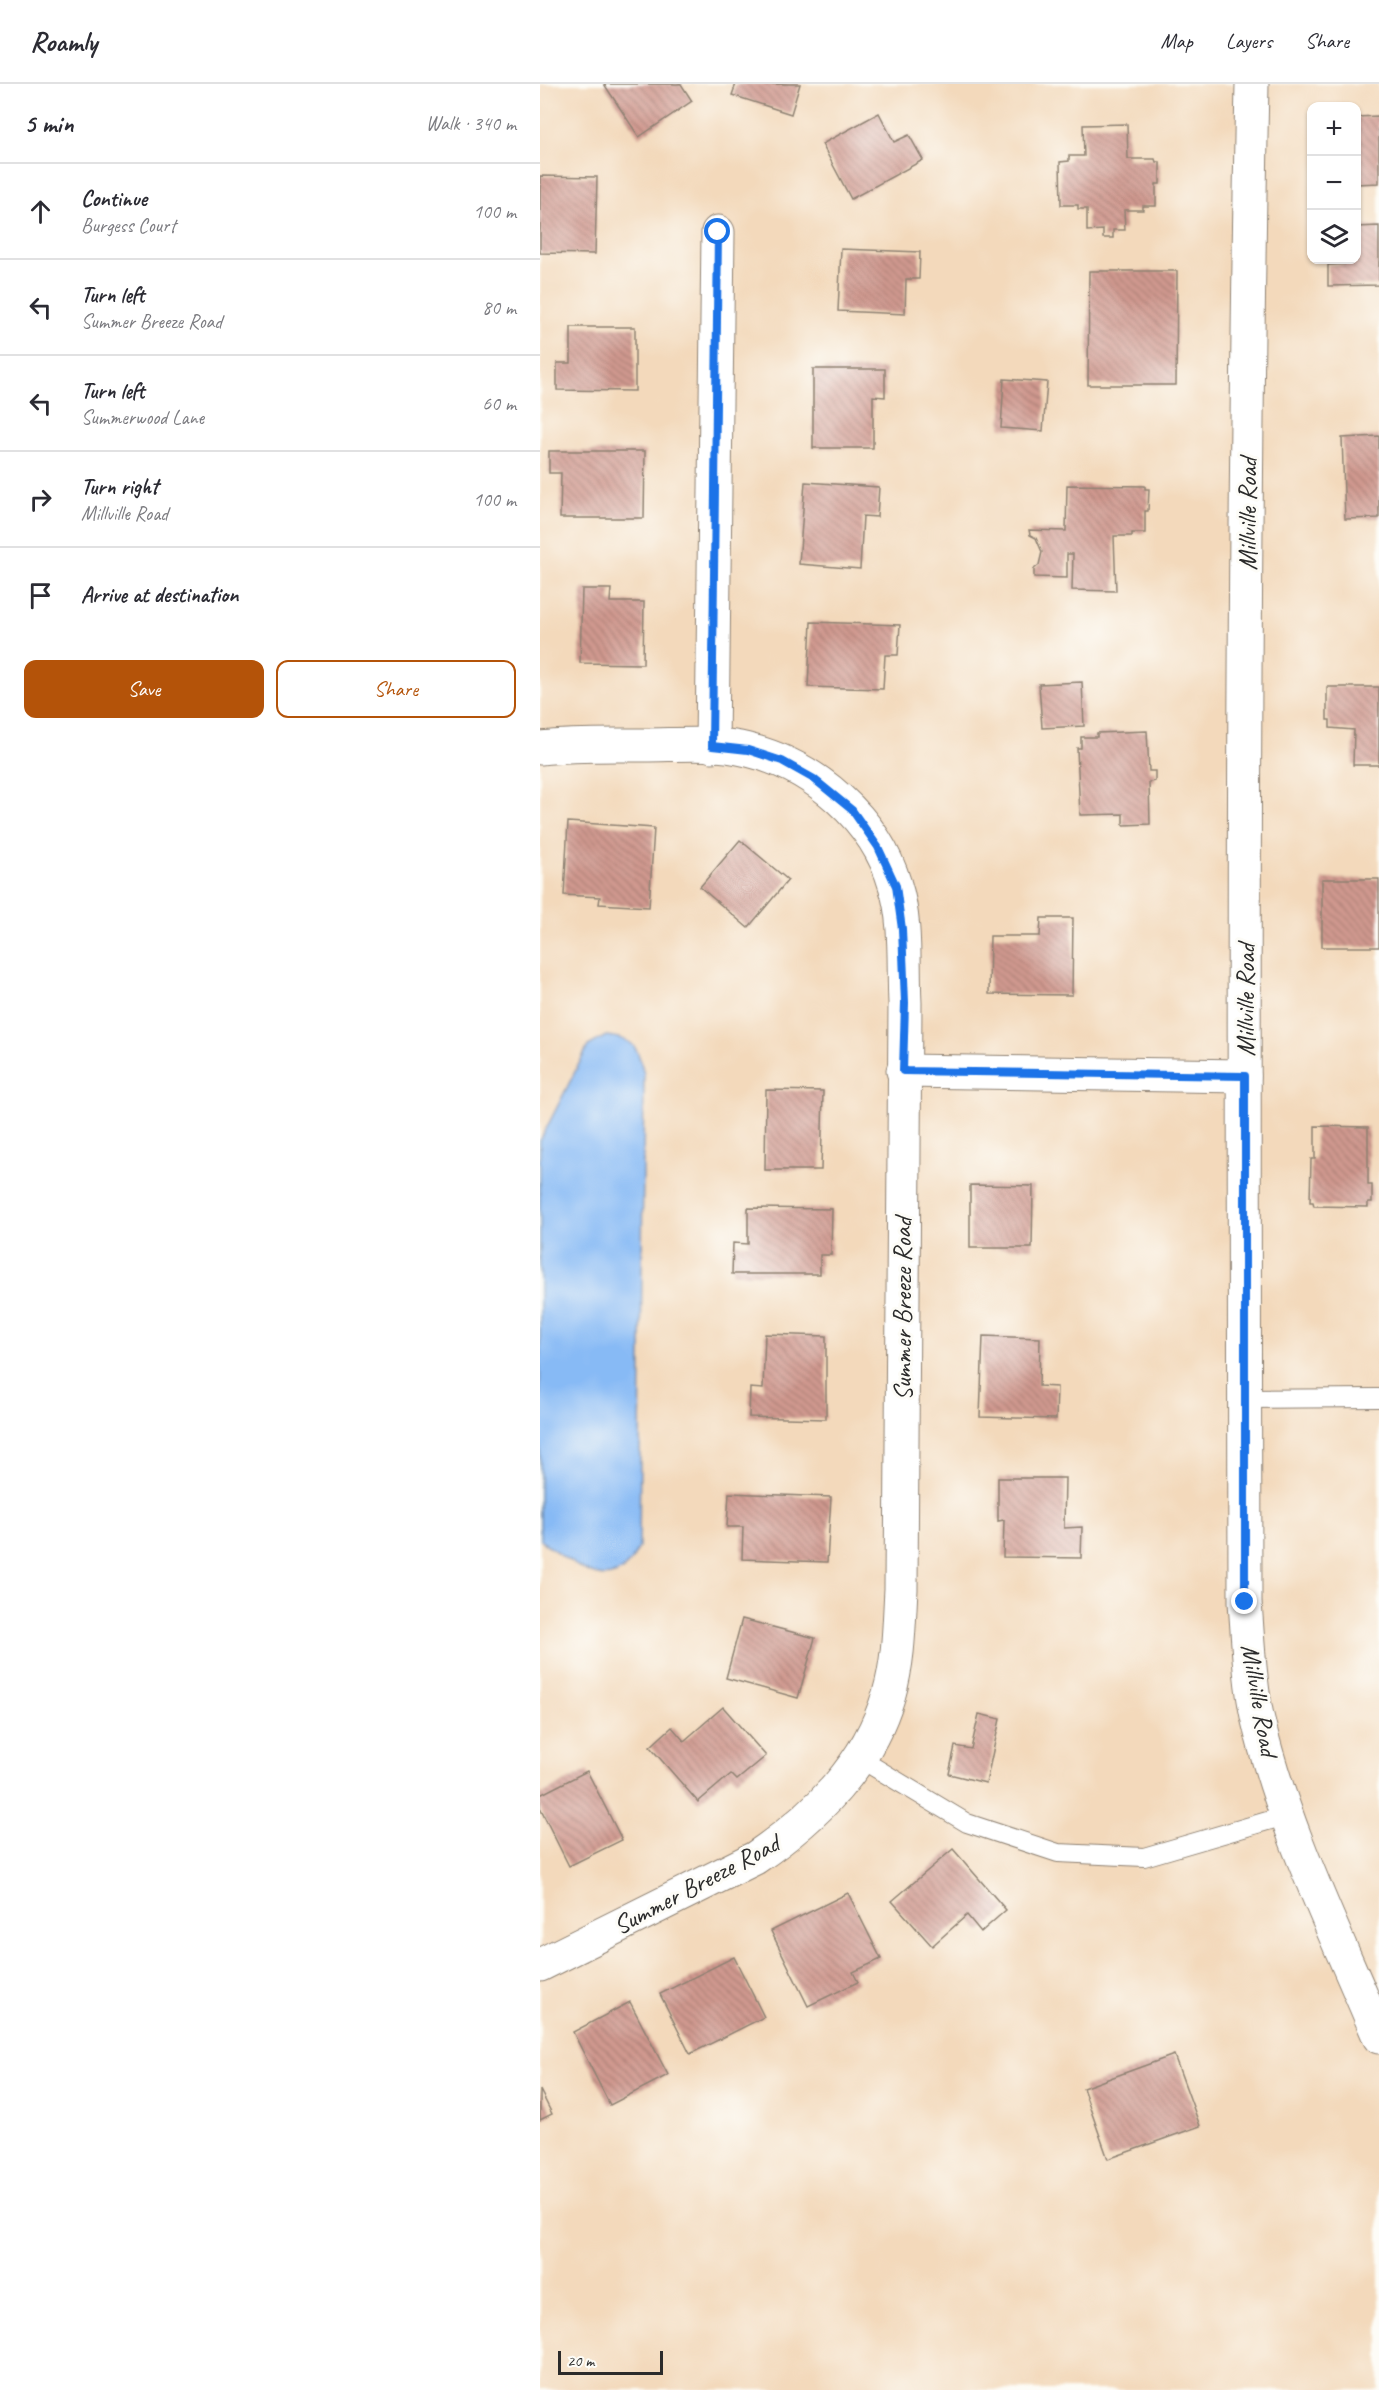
<!DOCTYPE html>
<meta charset="utf-8">
<style>
:root{--surface:#fff;--page:#f2f2f3;--text:#2b2b33;--muted:#7c7c81;--line:#e1e1e2;--accent:#b45309}
body{margin:0;font-family:Caveat,sans-serif;background:var(--page);color:var(--text)}
.controls{position:absolute;right:18px;top:18px;display:grid;overflow:hidden;border-radius:12px;box-shadow:0 2px 4px #0004}
.controls button{width:54px;height:54px;display:grid;place-items:center;padding:0;border:0;border-bottom:2px solid var(--line);background:var(--surface);color:var(--text);font:30px sans-serif}
.scale{position:absolute;left:18px;bottom:15px;width:105px;box-sizing:border-box;padding-left:6px;border:3px solid #2b2b2b;border-top:0;font-size:16px;line-height:21px;white-space:nowrap;color:#2b2b2b;-webkit-text-stroke:4px #fdfcf7;paint-order:stroke}
.stop{position:absolute;width:18px;height:18px;margin:-14px;border:4px solid #1a73e8;border-radius:50%;background:#fff}
.stop.end{background:#1a73e8;border-color:#fff;box-shadow:0 2px 6px #0008}
.list{margin:0;padding:0;list-style:none}
h2{display:flex;justify-content:space-between;align-items:center;height:78px;margin:0;padding:0 24px;font-size:26px}
h2 small{font-size:20px;font-weight:400;color:var(--muted)}
.list li{display:grid;grid-template-columns:39px 1fr auto;gap:18px;align-items:center;box-sizing:border-box;height:96px;padding:0 24px;border-top:2px solid var(--line)}
.list b{display:block;font-size:22px;white-space:nowrap}
.list p{margin:0;font-size:20px;white-space:nowrap;color:var(--muted)}
.list em{font-size:20px;font-style:normal;color:var(--muted)}
.actions{display:flex;gap:12px;padding:18px 24px}
.actions a{flex:1;padding:14px 0;border:2px solid var(--accent);border-radius:12px;text-align:center;font-size:21px;color:var(--accent)}
.actions .main{background:var(--accent);color:#fff}
.icon{flex:none;width:33px;height:33px;fill:none;stroke:currentColor;stroke-width:2;stroke-linecap:round;stroke-linejoin:round}
.map{position:relative;flex:none;width:839px;height:2306px;overflow:hidden}
header{display:flex;align-items:center;gap:36px;box-sizing:border-box;height:84px;padding:0 30px;background:var(--surface);border-bottom:2px solid var(--line)}
header strong{font-size:28px}
nav{display:flex;gap:33px;margin-inline-start:auto;font-size:21px}
main{display:flex}
aside{flex:1;background:var(--surface)}
.map>svg:first-child{display:block}
.water{fill:#87baf5;stroke:#597290;stroke-width:1.5}
.building{fill:url(#building-back-hatch)}
.lines{fill:none;stroke-linecap:round;stroke-linejoin:round}
.service-casing{stroke:#8f8273;stroke-width:20}
.minor-casing{stroke:#8f8273;stroke-width:35}
.tertiary-casing{stroke:#8f8273;stroke-width:35}
.service{stroke:#fff;stroke-width:18}
.minor{stroke:#fff;stroke-width:33}
.tertiary{stroke:#fff;stroke-width:33}
.route{stroke:#1a73e8;stroke-width:8}
.labels{text-anchor:middle;stroke-width:6;stroke-linejoin:round;paint-order:stroke}
.street-label{font-size:26px;fill:#2b2b2b;stroke:#fdfcf7}
</style>
<header>
<strong>Roamly</strong>
<nav><a>Map</a><a>Layers</a><a>Share</a></nav>
</header>
<main>
<aside>
<h2>5 min<small>Walk · 340 m</small></h2>
<ul class="list">
<li><svg class="icon" aria-label="ahead" viewBox="0 0 24 24"><path d="M12 20V5M6 11l6-6 6 6"/></svg><div><b>Continue</b><p>Burgess Court</p></div><em>100 m</em></li>
<li><svg class="icon" aria-label="left" viewBox="0 0 24 24"><path d="M17 20v-9H6M10 6l-5 5 5 5"/></svg><div><b>Turn left</b><p>Summer Breeze Road</p></div><em>80 m</em></li>
<li><svg class="icon" aria-label="left" viewBox="0 0 24 24"><path d="M17 20v-9H6M10 6l-5 5 5 5"/></svg><div><b>Turn left</b><p>Summerwood Lane</p></div><em>60 m</em></li>
<li><svg class="icon" aria-label="right" viewBox="0 0 24 24"><path d="M7 20v-9h11M14 6l5 5-5 5"/></svg><div><b>Turn right</b><p>Millville Road</p></div><em>100 m</em></li>
<li><svg class="icon" aria-label="arrive" viewBox="0 0 24 24"><path d="M6 21V4h12l-3 4 3 4H6"/></svg><div><b>Arrive at destination</b></div></li>
</ul>
<div class="actions"><a class="main">Save</a><a>Share</a></div>
</aside>
<div class="map">
<svg width="839" height="2306" viewBox="0 0 839 2306">
<defs>
<pattern id="building-back-hatch" width="6" height="6" patternUnits="userSpaceOnUse" patternTransform="scale(1.5)"><rect width="6" height="6" fill="#d0998f"/><path d="M-1 5l2 2M0 0l6 6M5-1l2 2" fill="none" stroke="#a97d75"/></pattern>
</defs>
<rect width="100%" height="100%" fill="#fdfcf7"/>
<filter id="ink" filterUnits="userSpaceOnUse"><feTurbulence type="fractalNoise" baseFrequency=".0167" numOctaves="2"/><feDisplacementMap in="SourceGraphic" scale="12" xChannelSelector="R" yChannelSelector="G"/><feConvolveMatrix kernelMatrix="1 2 1 2 8 2 1 2 1" color-interpolation-filters="sRGB"/></filter>
<filter id="wash" filterUnits="userSpaceOnUse"><feTurbulence type="fractalNoise" baseFrequency=".008" numOctaves="4" result="noise"/><feDisplacementMap in="SourceGraphic" scale="24" xChannelSelector="R" yChannelSelector="G"/><feGaussianBlur stdDeviation="1.35" result="paint"/><feColorMatrix in="noise" values="0 0 0 0 0 0 0 0 0 0 0 0 0 0 0 0 0 1.4 0 .05"/><feComposite in="paint" operator="in"/></filter>
<g filter="url(#wash)">
<rect width="100%" height="100%" fill="#f3d9bb"/>
<path class="water" d="M66 952C96 955 97 963 104 990L99 1463C73 1519 35 1480 0 1456V1057L48 962Z"/>
<g id="blocks">
<g class="building">
<path d="M64 0H141L152 17 99 53Z"/>
<path d="M196 0H260L251 30 192 11Z"/>
<path d="M339 29 354 58 369 51 383 76 311 115 282 60Z"/>
<path d="M839 32V99L816 100V33Z"/>
<path d="M587 40 588 75H615L616 78H620V100H616V122H603V126H584L585 146H573V154H563V146L547 147V125H538V121H521L520 78 529 77V72H544L543 41Z"/>
<path d="M0 92 57 93 55 170 0 169Z"/>
<path d="M839 142V201L788 202V181L805 180V176H816V143Z"/>
<path d="M301 165 380 168 379 195H366L365 230 298 227Z"/>
<path d="M549 187H637L636 301H548Z"/>
<path d="M31 243H95V307L17 306V279H31Z"/>
<path d="M273 285H345V313L333 312V364H273Z"/>
<path d="M464 295 507 298 503 347 461 344Z"/>
<path d="M839 352V434L805 435 802 354Z"/>
<path d="M9 367H105L104 434H20L21 389H9Z"/>
<path d="M265 398 339 403 337 433 323 432 320 485 259 480Z"/>
<path d="M527 401 605 402V405H609L608 427H605V449H592V452H574L576 507 532 506 533 470H527V494L494 493V485L499 481 502 468 496 454 490 451 489 446 526 447Z"/>
<path d="M42 505H71L70 518H104L103 580 40 579Z"/>
<path d="M271 538 360 541 358 571H345L343 605 268 603Z"/>
<path d="M542 598 544 642 502 644 499 600Z"/>
<path d="M787 603H839V681H813L814 646 790 644V636H787Z"/>
<path d="M607 647 609 687H615V697L609 698 610 740 583 741V730L540 731 537 664H541V653H557V649Z"/>
<path d="M28 738 114 744 109 823 59 820 60 813 24 811Z"/>
<path d="M200 756 248 796 208 844 160 803Z"/>
<rect x="782" y="795" width="57" height="68"/>
<path d="M501 834H533L532 911 449 910 450 852H500Z"/>
<path d="M226 1006 283 1007 281 1086H225Z"/>
<path d="M775 1042 828 1043V1101H832V1118H828V1123L774 1122 773 1118H770L771 1075H775Z"/>
<path d="M430 1101 493 1102 492 1164H430Z"/>
<path d="M208 1124 292 1125 291 1171H280V1190H192L193 1159 208 1160Z"/>
<path d="M225 1250 286 1252V1335L209 1333 210 1304 223 1305Z"/>
<path d="M443 1252 500 1254 499 1302 517 1303 516 1335 440 1333Z"/>
<path d="M458 1394H525L524 1444 542 1443 541 1474 463 1473 464 1436 458 1437Z"/>
<path d="M189 1409 291 1413 287 1478 202 1475 203 1443H187Z"/>
<path d="M202 1535 275 1554 258 1614 186 1594Z"/>
<path d="M183 1623 226 1672 197 1696 191 1690 158 1718 110 1663 132 1643 144 1657Z"/>
<path d="M439 1630 460 1635 446 1699 409 1690 415 1662 431 1665Z"/>
<path d="M47 1687 82 1756 29 1782 0 1724V1711Z"/>
<path d="M413 1765 466 1826 441 1848 427 1831 392 1862 352 1817Z"/>
<path d="M308 1809 341 1875 313 1888 318 1898 268 1922 231 1847Z"/>
<path d="M194 1873 224 1933 150 1970 120 1910Z"/>
<path d="M90 1918 128 1991 70 2021 33 1948Z"/>
<path d="M634 1971 660 2042 568 2075 543 2004Z"/>
<path d="M0 2006 12 2030 0 2036Z"/>
</g>
</g>
</g>
<g filter="url(#ink)">
<use href="#blocks" fill-opacity="0" stroke="#8f8273" stroke-width="1.5"/>
<g class="lines">
<g class="service-casing">
<g id="service">
<path d="M705 1315 839 1314"/>
<path d="M319 1674 427 1739 518 1769 604 1773 748 1731"/>
</g>
</g>
<g class="minor-casing">
<g id="minor">
<path d="M172 662 178 148"/>
<path d="M0 664C35 660 69 661 104 661 138 661 175 657 208 666 275 682 336 736 355 801 367 838 363 881 365 919L361 1505C359 1540 359 1576 349 1610 328 1682 275 1733 215 1774L0 1881"/>
<path d="M363 987 704 992"/>
</g>
</g>
<g class="tertiary-casing">
<path id="tertiary" d="M712 0C702 506 704 1012 705 1518 708 1556 709 1595 717 1632 742 1741 796 1850 839 1953"/>
</g>
<use href="#service" class="service"/>
<use href="#minor" class="minor"/>
<use href="#tertiary" class="tertiary"/>
</g>
</g>
<g class="lines" filter="url(#ink)">
<path class="route" d="M178 148 172 662 208 666 242 677 274 695 312 726 338 763 356 802 362 845 365 919 363 987 705 992V1518"/>
</g>
<g class="labels">
<g class="street-label">
<text transform="translate(707 430) rotate(-90)" y="9">Millville Road</text>
<text transform="translate(705 916) rotate(-90)" y="9">Millville Road</text>
<text transform="translate(362 1225) rotate(-90)" y="9">Summer Breeze Road</text>
<text transform="translate(720 1616) rotate(80)" y="9">Millville Road</text>
<text transform="translate(156 1800) rotate(-28)" y="9">Summer Breeze Road</text>
</g>
</g>
</svg>
<div class="controls">
<button>+</button>
<button>−</button>
<button><svg class="icon" aria-label="layers" viewBox="0 0 24 24"><path d="M12 4l9 5-9 5-9-5zM3 14l9 5 9-5"/></svg></button>
</div>
<div class="scale">20 m</div>
<div class="stop" style="left:178px;top:148px"></div>
<div class="stop end" style="left:705px;top:1518px"></div>
</div>
</main>
